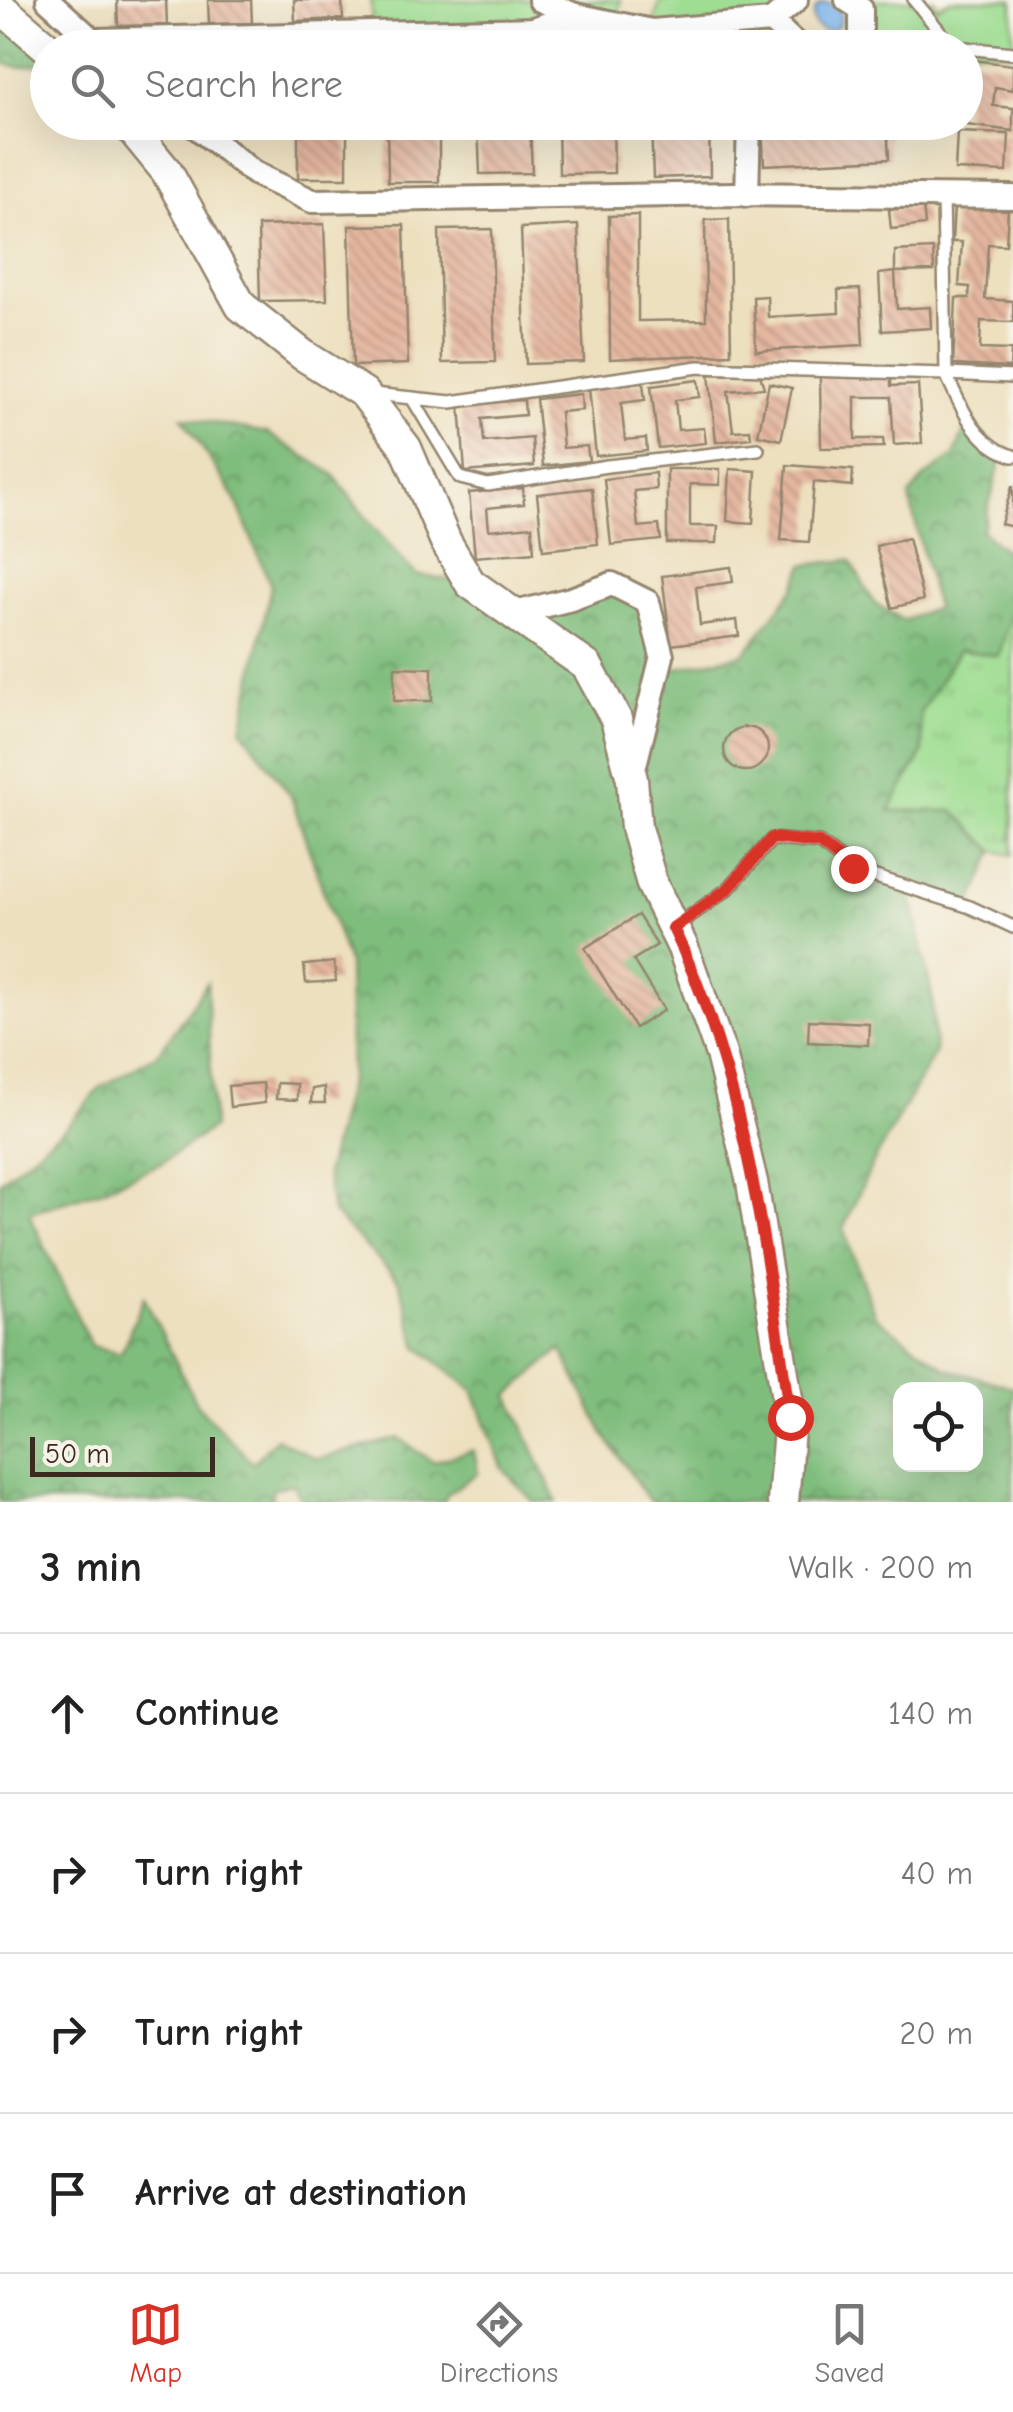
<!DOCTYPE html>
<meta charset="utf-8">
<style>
:root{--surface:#fff;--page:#f2f2f2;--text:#222;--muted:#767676;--line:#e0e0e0;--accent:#d93025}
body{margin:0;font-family:"Comic Neue",sans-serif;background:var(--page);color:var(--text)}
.controls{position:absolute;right:30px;bottom:30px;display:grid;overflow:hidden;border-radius:20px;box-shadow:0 10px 40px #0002}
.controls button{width:90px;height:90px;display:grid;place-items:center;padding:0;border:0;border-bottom:2px solid var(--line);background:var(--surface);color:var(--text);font:50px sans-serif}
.scale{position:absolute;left:30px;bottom:25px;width:185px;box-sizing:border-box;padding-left:10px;border:5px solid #3b2a1e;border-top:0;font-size:28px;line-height:35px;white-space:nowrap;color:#3b2a1e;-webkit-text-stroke:8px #f7f3e8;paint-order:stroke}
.stop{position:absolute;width:30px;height:30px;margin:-22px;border:8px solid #d93025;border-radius:50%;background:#fff}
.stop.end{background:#d93025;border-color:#fff;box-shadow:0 2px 10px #0008}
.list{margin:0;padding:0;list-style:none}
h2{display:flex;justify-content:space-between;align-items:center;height:130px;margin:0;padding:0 40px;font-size:42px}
h2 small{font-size:32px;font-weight:400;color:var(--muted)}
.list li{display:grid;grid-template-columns:65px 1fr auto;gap:30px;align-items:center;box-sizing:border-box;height:160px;padding:0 40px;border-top:2px solid var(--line)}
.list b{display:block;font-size:38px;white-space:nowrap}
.list em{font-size:32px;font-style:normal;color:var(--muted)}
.icon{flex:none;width:55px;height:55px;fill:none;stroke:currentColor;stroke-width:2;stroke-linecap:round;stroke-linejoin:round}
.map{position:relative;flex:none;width:1013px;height:1502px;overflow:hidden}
.search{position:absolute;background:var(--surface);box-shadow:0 10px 40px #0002;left:30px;right:30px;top:30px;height:110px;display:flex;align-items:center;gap:25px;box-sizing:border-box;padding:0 35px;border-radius:55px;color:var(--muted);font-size:38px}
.sheet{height:770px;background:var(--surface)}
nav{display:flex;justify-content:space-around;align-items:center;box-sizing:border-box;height:140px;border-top:2px solid var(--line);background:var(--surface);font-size:28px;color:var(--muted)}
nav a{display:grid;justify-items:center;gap:5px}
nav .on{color:var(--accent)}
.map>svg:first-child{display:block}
.grass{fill:url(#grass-tufts);stroke:#6d8458;stroke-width:2.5}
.forest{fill:url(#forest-crowns);stroke:#5d744e;stroke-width:2.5;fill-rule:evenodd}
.green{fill:#9fde93;stroke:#6d8458;stroke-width:2.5}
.water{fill:#7eb6ee;stroke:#5c7086;stroke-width:2.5}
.building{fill:url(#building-back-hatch)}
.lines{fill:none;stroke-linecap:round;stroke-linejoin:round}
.service-casing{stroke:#94856e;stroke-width:16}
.minor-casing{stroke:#94856e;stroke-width:28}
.tertiary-casing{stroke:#94856e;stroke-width:35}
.service{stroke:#fff;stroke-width:11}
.minor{stroke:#fff;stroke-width:22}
.tertiary{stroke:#fff;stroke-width:30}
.route{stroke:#d93025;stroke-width:12}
</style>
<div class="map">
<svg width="1013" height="1502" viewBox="0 0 1013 1502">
<defs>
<pattern id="grass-tufts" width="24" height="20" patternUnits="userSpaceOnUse" patternTransform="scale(2.5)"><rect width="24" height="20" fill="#9fde93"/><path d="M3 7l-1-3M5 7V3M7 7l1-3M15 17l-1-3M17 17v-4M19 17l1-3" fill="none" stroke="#8abf7e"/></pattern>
<pattern id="forest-crowns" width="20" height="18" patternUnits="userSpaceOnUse" patternTransform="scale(2.5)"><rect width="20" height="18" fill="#7fbd7d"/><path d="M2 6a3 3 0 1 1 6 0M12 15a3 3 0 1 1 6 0" fill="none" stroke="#699a66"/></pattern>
<pattern id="building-back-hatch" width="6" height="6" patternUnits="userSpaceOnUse" patternTransform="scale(2.5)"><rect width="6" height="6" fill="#e5b7a0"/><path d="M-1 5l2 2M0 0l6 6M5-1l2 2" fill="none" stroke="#bb9582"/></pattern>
</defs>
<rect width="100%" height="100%" fill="#f7f3e8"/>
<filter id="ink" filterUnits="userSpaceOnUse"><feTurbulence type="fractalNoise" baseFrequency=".01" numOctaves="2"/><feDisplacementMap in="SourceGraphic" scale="20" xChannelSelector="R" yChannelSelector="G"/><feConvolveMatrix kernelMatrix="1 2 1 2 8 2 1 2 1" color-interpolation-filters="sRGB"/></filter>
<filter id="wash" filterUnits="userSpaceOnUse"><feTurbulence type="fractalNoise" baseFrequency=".0048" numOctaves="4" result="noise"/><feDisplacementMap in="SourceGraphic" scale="40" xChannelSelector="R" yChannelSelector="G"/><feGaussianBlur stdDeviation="2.25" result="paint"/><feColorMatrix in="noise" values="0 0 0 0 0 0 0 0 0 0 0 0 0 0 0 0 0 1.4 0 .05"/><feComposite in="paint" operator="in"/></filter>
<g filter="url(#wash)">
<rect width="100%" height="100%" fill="#ede0bf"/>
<path class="grass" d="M1013 604V855L994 851 954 811H888L923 752 919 713 959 650 999 656Z"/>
<g class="forest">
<path d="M0 7 47 48V63L18 67 0 62Z"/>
<path d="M182 417 267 433 333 474 370 523 416 575 470 583 511 614 612 584 648 602 659 672 744 654 795 587 804 565 850 560 874 603 904 620 936 608 909 496 924 478 954 456 968 422 1003 453 982 531 1013 557V604L999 656 959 650 920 713 923 752 889 811H954L994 851 970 907 910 889 932 996 935 1053 874 1161 843 1228 875 1316 947 1369 1013 1387V1502H650L604 1434 561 1349 509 1395 557 1502H534L503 1469 473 1390 418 1347 399 1281 332 1212 326 1172 350 1075 348 963 291 796 242 729 271 586 235 498ZM900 1390H976V1464H900Z"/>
<path d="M207 983 213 1127 162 1163 100 1190 29 1213 91 1346 121 1353 144 1297 197 1405 253 1463 276 1438 317 1459 399 1438 433 1462 474 1450 478 1473 448 1493 444 1502H301L294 1484 272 1489V1502H0V1181L67 1126 101 1087 158 1054Z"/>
</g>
<g class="green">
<path d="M371 0H621L616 22 372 33Z"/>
<path d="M660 0H796L771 21 652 31Z"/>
<path d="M847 0H935L936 8 950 0H1013V53L861 39Z"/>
</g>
<circle class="water" cx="827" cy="17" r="14"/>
<g id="blocks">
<g class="building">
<path d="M117 0H166L167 25 118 26Z"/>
<path d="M208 0H251L252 23 209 24Z"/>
<path d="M294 0H342L343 19 295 21Z"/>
<path d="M538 38V48H487V39Z"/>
<path d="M465 40V48H411V42Z"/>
<path d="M966 59 1013 65V90L995 87 993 106 1013 108V131L966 125Z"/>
<rect x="298" y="122" width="49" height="56"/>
<path d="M387 122H439V182H388Z"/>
<path d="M478 122H530L532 173 480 174Z"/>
<path d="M558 122H613L614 173 559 174Z"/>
<path d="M651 122H709L710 176 653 178Z"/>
<path d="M762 122H887L889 159 764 165Z"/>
<path d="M957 132 1009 134 1007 172 955 170Z"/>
<path d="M923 206 925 225 891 229 889 210Z"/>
<path d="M954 206 1008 209 1006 245 988 244 985 299 1013 301V322L981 321 980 349 1011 350 1010 368 953 365 956 298H969L970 287 959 286 962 242H952Z"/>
<path d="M638 215V321L706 320 705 220 729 219 731 354 610 359 609 216Z"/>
<path d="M324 224 327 300 260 301 258 226Z"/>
<path d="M404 225 408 364 353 366 349 226Z"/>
<path d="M578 225 584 362 526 364 521 228Z"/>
<path d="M492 229 495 362 442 363 439 230Z"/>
<path d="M933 249 934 271 895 272V251Z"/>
<path d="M895 272 897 309 930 307 931 328 882 331 879 274Z"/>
<path d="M860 289 863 345 756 351 753 297 767 296 768 317 839 313 838 290Z"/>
<path d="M709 374 760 375 764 388 728 391 733 431 750 430 751 438 716 442Z"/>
<path d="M820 375H891V386L918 385 922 443 894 445 891 397H855V439H883L884 447 821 448Z"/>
<path d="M698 380 700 397 675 400 678 430 704 428 706 443 658 448 651 386Z"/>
<path d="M643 383 645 400 621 403 625 440 646 438 647 451 596 456 589 388Z"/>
<path d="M769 383 792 388 781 440 758 435Z"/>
<path d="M581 394 582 410 560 412 563 448 587 446 589 461 543 466 536 399Z"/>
<path d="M524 400 525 415 482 419 484 442 532 438 534 466 465 472 460 405Z"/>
<path d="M787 465 853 470 852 486 814 482 809 542 781 540Z"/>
<path d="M667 469H720V485L690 484V526H718L717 543H667Z"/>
<path d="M730 469 756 471 753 523 727 521Z"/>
<path d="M655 473 656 489 634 491 638 527 659 525 661 540 611 545 604 479Z"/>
<path d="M1012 487H1013V527L1001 524Z"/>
<path d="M523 488 524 504 487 508 489 530 532 526 534 552 475 557 469 493Z"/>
<path d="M592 488 598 544 543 550 537 494Z"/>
<path d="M908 538 923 600 892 608 876 546Z"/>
<path d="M731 567 733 582 696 587 700 625 737 620 739 636 671 645 662 576Z"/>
<path d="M395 667 432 668V701H394Z"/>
<circle cx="746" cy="749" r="22"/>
<path d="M638 915 657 945 633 960 664 1010 635 1028 585 948Z"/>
<path d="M334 962 336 981 306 983 304 965Z"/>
<path d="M809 1020 869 1023 868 1045 808 1042Z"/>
<path d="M263 1083 265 1103 230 1107 228 1086Z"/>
<path d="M277 1083 297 1084V1100L276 1099Z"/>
<path d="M324 1087 325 1103H311L312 1089Z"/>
</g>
</g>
</g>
<g filter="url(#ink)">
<use href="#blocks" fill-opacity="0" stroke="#94856e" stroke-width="2.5"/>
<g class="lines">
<g class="service-casing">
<g id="service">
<path d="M914 0 952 46"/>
<path d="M861 39 961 48"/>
<path d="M966 48 1013 53"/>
<path d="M943 194 946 374 1013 377"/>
<path d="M373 394 451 402 699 367 946 374C961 407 975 444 1013 456"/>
<path d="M412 398 460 478 488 485 607 466 758 449"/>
<path d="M676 926 728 889 772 839 819 843 857 871 970 907 1013 927"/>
</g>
</g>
<g class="minor-casing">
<g id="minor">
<path d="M48 0 101 48"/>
<path d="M540 0 575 15 652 31 771 21 796 0"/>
<path d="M847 0 861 9V39L851 48"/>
<path d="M771 21 800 48"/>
<path d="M93 40 533 29 575 15 588 46 592 48"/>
<path d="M190 122 254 173 312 201 735 194 1013 197"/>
<path d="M747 195 749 122"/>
<path d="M511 614 571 599 612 584 648 602 662 656 632 777"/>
</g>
</g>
<g class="tertiary-casing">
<g id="tertiary">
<path d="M0 7 48 48"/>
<path d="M126 122 167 172 241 306 303 355 364 393 406 448 446 542 470 583 587 666 616 719 632 779 636 828 652 884 683 948 721 1054 752 1182 790 1417 783 1502"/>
</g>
</g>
<use href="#service" class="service"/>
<use href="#minor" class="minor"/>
<use href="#tertiary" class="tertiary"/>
</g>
</g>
<g class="lines" filter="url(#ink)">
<path class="route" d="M790 1417C766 1253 746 1079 673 928L728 889 772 838 819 843 853 868"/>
</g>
</svg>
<div class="controls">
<button><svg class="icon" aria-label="locate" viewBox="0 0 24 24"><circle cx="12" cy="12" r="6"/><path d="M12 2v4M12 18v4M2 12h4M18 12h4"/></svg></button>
</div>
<div class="scale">50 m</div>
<div class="stop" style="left:790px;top:1417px"></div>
<div class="stop end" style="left:853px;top:868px"></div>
<div class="search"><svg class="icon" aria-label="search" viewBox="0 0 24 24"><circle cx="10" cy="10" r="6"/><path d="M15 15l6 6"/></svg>Search here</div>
</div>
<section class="sheet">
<h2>3 min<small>Walk · 200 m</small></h2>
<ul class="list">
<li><svg class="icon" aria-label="ahead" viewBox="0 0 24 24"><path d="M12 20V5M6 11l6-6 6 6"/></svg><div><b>Continue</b></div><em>140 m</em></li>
<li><svg class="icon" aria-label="right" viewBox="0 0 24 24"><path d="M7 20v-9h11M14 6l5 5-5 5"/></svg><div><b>Turn right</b></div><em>40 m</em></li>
<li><svg class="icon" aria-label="right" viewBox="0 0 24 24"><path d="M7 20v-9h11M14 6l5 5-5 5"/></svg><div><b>Turn right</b></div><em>20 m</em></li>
<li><svg class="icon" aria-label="arrive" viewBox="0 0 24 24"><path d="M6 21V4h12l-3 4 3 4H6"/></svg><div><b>Arrive at destination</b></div></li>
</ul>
</section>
<nav>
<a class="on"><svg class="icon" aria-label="map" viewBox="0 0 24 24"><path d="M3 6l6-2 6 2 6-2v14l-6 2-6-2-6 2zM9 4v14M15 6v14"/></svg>Map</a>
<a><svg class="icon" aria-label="directions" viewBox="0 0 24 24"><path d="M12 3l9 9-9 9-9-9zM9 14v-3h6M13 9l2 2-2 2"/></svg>Directions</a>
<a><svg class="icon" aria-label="saved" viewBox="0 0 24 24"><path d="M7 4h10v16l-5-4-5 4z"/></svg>Saved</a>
</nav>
